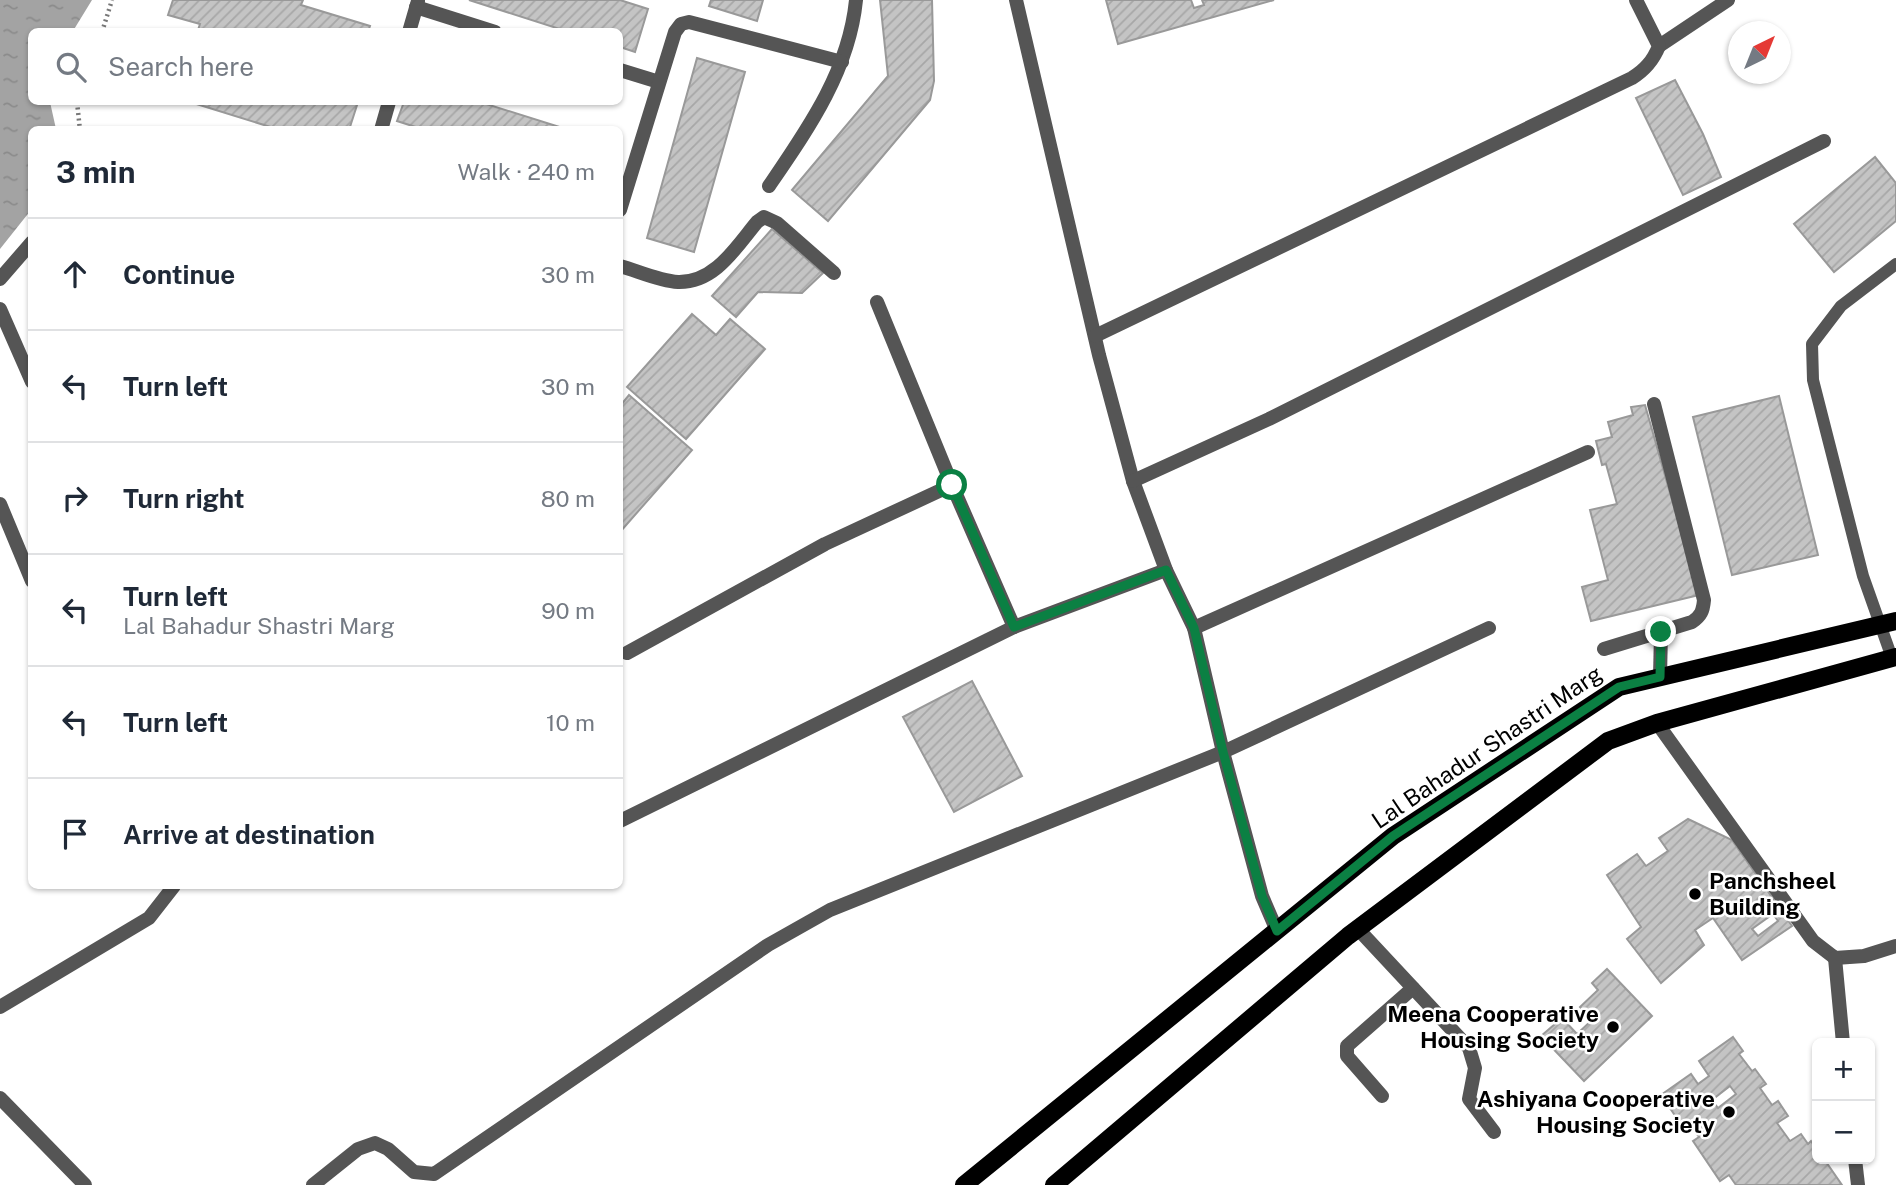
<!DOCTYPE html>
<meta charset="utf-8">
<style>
:root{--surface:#fff;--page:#f2f2f3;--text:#1f2937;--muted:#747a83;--line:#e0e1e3}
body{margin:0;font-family:"Public Sans",sans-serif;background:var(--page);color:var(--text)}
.controls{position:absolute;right:21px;bottom:21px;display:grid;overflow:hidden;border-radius:10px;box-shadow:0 2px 5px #0004}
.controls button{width:63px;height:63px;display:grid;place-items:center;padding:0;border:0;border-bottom:2px solid var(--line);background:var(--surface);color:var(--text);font:35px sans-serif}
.compass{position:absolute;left:1728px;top:21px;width:63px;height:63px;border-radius:50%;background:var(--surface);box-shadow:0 2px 5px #0004;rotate:43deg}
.stop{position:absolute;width:21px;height:21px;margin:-16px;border:5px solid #0b8043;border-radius:50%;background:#fff}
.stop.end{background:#0b8043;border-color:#fff;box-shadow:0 2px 7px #0008}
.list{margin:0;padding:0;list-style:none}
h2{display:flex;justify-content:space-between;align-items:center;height:91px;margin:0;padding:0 28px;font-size:30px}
h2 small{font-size:23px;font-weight:400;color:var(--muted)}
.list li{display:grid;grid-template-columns:46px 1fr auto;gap:21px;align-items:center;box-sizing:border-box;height:112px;padding:0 28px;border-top:2px solid var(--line)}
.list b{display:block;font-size:26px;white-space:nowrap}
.list p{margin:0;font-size:23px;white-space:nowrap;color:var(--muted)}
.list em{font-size:23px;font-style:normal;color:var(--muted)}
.icon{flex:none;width:38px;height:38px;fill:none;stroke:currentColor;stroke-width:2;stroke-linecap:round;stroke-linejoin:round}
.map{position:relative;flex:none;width:1896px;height:1185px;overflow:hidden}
.search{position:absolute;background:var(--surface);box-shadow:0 2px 5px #0004;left:28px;top:28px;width:595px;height:77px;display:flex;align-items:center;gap:18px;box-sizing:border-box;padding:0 24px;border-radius:10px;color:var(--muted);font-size:26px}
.panel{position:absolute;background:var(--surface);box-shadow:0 2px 5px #0004;left:28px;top:126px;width:595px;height:763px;border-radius:10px}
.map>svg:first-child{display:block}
.water{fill:url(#water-ripples)}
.building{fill:url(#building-hatch);stroke:#999;stroke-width:2;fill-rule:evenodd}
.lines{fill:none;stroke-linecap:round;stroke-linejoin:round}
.path{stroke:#777;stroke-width:4.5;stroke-dasharray:2 3.5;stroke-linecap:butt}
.service{stroke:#555;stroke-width:12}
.minor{stroke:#555;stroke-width:14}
.primary{stroke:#000;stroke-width:18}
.route{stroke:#0b8043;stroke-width:9}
.poi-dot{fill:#000;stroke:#fff;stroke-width:2.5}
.labels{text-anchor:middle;stroke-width:5;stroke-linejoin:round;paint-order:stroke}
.street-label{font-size:23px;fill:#000;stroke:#fff}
.poi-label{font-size:23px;font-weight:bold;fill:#000;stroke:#fff;text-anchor:end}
</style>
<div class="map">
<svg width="1896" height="1185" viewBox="0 0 1896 1185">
<defs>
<pattern id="water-ripples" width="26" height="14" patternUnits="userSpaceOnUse" patternTransform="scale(1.75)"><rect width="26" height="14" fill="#a3a3a3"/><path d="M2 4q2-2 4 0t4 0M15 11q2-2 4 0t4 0" fill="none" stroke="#8b8b8b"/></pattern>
<pattern id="building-hatch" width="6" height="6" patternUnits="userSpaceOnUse" patternTransform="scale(1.75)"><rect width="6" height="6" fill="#c4c4c4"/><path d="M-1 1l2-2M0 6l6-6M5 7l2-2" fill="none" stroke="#a7a7a7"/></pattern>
</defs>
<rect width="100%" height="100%" fill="#fff"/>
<path class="water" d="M0 0H92L73 31 32 32V102H50L56 129 32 130 31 210 0 249Z"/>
<g class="building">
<path d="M173 0H303L301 5 370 26 368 32H202L198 30 200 24 168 15Z"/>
<path d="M469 0H620L648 9 635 52 620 47V32H569Z"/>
<path d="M711 0H763L757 21 709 6Z"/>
<path d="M880 0H932L934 81 930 100 828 221 792 190 888 76Z"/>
<path d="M1106 0H1191L1194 8 1204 5 1202 0H1274L1118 44Z"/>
<path d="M697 58 745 72 694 252 647 238Z"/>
<path d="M1675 80 1703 134 1721 177 1683 195 1636 98Z"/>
<path d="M190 102H358L349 130H280Z"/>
<path d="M404 102H480L569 130H425L397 121Z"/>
<path d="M1875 157 1896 183V221L1834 272 1794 224Z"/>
<path d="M772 229 823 273 802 293 758 292 736 317 712 296Z"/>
<path d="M692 314 716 335 730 319 765 349 686 439 627 387Z"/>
<path d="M629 395 692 450 620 532V406Z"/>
<path d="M1779 396 1818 555 1732 575 1693 417Z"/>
<path d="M1645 405 1699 595 1591 621 1582 587 1608 580 1590 510 1617 504 1606 464 1602 465 1596 441 1612 437 1608 422 1633 415 1631 407Z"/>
<path d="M972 681 1022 776 954 812 903 717Z"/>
<path d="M1688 819 1732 840 1792 926 1742 960 1713 918 1695 930 1704 945 1661 983 1627 939 1641 927 1607 875 1637 854 1646 866 1668 851 1659 838ZM1773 914 1778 921 1758 936 1752 929Z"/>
<path d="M1607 969 1652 1016 1584 1081 1541 1036 1562 1018 1577 1034 1592 1020 1580 1007 1598 990 1592 983Z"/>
<path d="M1733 1037 1743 1051 1739 1054 1752 1071 1755 1069 1766 1084 1760 1088 1772 1105 1778 1101 1788 1116 1777 1123 1790 1141 1801 1134 1808 1144 1811 1141 1817 1150V1159H1824L1842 1185H1736L1729 1175 1720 1181 1693 1141 1699 1137 1693 1129 1687 1133 1661 1095 1691 1074 1698 1084 1709 1076 1699 1061ZM1730 1086 1736 1094 1718 1108 1712 1100Z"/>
</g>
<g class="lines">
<g class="path">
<path d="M102 32 112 0"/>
<path d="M77 102 80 130"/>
</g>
<path class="service" d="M1892 658 1863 576 1813 380 1812 344 1841 306 1896 264"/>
<g class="minor">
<path d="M1016 0 1099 355 1133 481 1166 570 1194 628 1223 752 1262 896 1277 931"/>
<path d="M416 7 495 32"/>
<path d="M409 32 418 1"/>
<path d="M1659 46 1728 0"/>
<path d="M620 70 659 82"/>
<path d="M381 130 389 102"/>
<path d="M769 186C808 129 849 71 856 0"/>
<path d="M620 210 675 32 681 24 689 22 842 62"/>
<path d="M620 266C638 271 659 281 678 282 715 283 736 247 757 222L764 217 777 223 834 273"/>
<path d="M0 279 32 242"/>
<path d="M877 302 952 485 1014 627"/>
<path d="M0 309 32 382"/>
<path d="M1095 336 1632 78C1645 70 1653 61 1659 46L1636 0"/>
<path d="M1133 481 1269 419 1824 141"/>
<path d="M0 504 32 581"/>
<path d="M1194 628 1588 452"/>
<path d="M1604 649 1692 622C1701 616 1703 611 1704 600L1654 404"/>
<path d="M627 653 825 544 952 485"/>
<path d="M1660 677 1661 632"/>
<path d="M1657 723 1813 941 1835 958 1864 956 1896 946"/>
<path d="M620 821 1014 627 1166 570"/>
<path d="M1358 929 1469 1048 1475 1068 1469 1099 1494 1132"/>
<path d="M1835 958 1843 1043"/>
<path d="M0 1007 149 918 174 886"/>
<path d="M1382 1096 1347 1056V1046L1413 988"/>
<path d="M0 1098 85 1185"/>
<path d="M1855 1159 1858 1185"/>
<path d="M313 1185 358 1149 375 1143 388 1149 414 1172 434 1174 768 945 830 910 1223 752 1489 628"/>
</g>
<g class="primary">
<path d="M964 1185 1393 836 1619 687 1896 621"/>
<path d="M1054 1185 1348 936 1608 741 1657 723 1896 657"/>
</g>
</g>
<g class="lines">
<path class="route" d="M952 485 1014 627 1166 570 1194 628 1223 752 1262 896 1277 931 1393 836 1619 687 1660 677 1661 632"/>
</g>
<g class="poi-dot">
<circle cx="1695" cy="894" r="7"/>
<circle cx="1613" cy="1027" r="7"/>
<circle cx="1729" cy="1112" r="7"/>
</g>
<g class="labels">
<g class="street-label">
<text transform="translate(1487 747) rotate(-34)" y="8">Lal Bahadur Shastri Marg</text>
</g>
<g class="poi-label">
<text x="1709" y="889" text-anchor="start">Panchsheel<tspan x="1709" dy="26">Building</tspan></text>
<text x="1599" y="1022">Meena Cooperative<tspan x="1599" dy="26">Housing Society</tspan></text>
<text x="1715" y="1107">Ashiyana Cooperative<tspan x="1715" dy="26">Housing Society</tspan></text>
</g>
</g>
</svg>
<div class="controls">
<button>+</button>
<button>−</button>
</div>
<svg class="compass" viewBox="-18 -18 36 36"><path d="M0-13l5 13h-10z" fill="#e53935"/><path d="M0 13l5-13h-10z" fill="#747a83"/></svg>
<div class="stop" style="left:952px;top:485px"></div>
<div class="stop end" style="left:1661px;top:632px"></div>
<div class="search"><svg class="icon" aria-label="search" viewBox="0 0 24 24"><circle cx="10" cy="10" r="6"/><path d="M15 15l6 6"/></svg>Search here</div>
<section class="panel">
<h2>3 min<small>Walk · 240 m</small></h2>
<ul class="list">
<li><svg class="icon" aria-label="ahead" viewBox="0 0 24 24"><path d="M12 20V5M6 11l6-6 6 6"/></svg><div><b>Continue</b></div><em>30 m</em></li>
<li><svg class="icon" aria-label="left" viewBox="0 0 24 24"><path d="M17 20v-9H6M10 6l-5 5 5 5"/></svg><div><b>Turn left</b></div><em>30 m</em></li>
<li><svg class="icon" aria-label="right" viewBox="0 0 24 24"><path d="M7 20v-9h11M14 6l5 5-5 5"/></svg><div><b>Turn right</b></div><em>80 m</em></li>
<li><svg class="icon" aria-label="left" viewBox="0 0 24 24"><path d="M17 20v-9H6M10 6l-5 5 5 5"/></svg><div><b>Turn left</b><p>Lal Bahadur Shastri Marg</p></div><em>90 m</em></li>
<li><svg class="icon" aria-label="left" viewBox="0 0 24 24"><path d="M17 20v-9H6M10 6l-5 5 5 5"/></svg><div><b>Turn left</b></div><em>10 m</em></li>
<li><svg class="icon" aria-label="arrive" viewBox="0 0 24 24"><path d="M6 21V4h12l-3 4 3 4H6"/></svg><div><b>Arrive at destination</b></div></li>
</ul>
</section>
</div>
